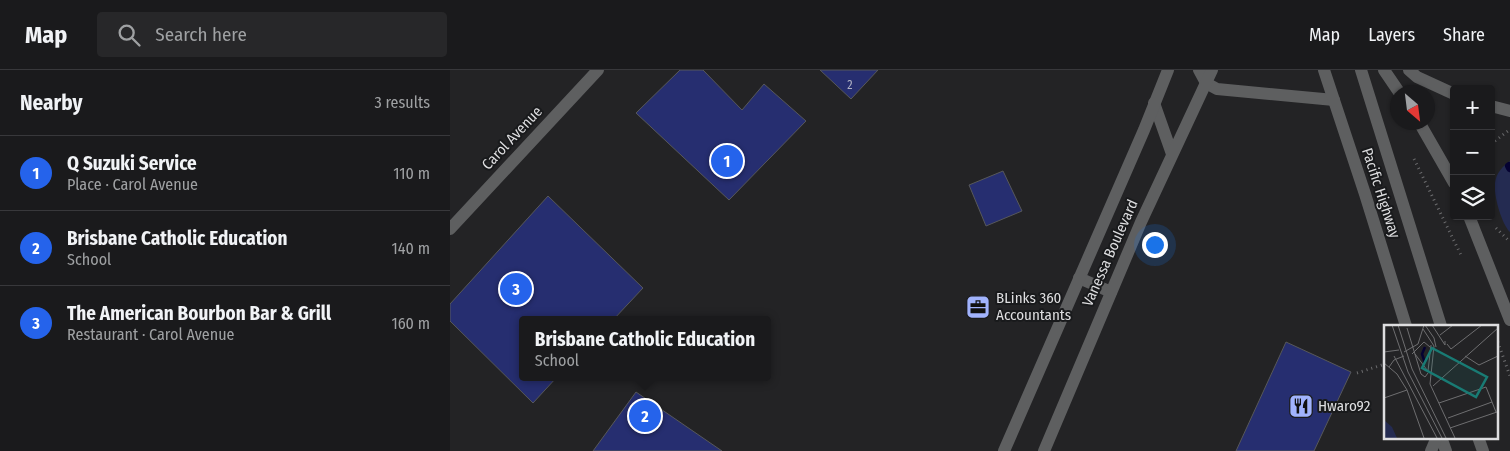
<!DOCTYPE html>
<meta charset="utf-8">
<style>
:root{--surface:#1a1a1c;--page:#272729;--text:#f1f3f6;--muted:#9fa1a3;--line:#38383b;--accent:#2563eb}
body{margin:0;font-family:"Fira Sans Condensed",sans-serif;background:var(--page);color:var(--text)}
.controls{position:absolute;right:15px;top:15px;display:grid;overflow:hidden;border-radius:5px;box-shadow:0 1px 4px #0004}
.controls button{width:45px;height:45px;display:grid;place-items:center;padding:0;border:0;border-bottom:1px solid var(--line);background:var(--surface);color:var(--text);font:25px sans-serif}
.compass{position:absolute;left:940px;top:15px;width:45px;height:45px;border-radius:50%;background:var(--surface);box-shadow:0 1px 4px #0004;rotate:152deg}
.you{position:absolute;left:704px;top:174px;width:18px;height:18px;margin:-12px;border:4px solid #fff;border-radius:50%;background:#1a73e8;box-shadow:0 0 0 8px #1a73e833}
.badge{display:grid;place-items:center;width:32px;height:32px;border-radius:50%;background:var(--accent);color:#fff;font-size:16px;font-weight:700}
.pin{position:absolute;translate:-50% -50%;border:2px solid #fff;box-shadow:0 1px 5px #0006}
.popup{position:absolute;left:69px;top:246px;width:252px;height:65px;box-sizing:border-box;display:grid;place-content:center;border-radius:5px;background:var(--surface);filter:drop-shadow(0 1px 4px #0005);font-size:16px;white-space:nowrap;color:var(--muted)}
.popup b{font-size:19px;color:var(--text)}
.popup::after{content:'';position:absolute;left:50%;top:100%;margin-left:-10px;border:10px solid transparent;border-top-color:var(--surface)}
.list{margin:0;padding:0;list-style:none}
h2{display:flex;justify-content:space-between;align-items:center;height:65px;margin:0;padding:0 20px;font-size:21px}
h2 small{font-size:16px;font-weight:400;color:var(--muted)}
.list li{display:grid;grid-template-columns:32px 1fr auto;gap:15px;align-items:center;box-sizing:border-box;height:75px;padding:0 20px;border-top:1px solid var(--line)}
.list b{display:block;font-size:19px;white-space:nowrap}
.list p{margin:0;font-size:16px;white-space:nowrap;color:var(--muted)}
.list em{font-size:16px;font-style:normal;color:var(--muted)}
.icon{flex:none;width:28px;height:28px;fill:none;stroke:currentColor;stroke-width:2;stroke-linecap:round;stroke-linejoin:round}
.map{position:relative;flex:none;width:1060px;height:381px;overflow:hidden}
header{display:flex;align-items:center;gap:30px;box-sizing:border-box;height:70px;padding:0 25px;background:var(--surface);border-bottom:1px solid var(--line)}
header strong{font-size:24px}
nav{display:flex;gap:28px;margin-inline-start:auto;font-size:18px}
.search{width:350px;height:45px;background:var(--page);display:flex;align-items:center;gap:12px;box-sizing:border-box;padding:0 18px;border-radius:5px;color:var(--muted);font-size:19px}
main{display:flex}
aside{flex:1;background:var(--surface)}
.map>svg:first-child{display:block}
.green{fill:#242b51}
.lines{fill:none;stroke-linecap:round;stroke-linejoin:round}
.stream{stroke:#050232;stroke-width:8}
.building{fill:#262e70;stroke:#57585a}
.path{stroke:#6c6c6e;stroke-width:3;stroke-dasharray:1 4;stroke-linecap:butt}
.minor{stroke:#5e5f60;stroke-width:12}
.labels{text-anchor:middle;stroke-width:4;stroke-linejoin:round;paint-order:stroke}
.number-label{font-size:12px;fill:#b0b2c4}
.street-label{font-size:15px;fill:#dedee0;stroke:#191a1c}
.poi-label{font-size:15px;fill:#dedee0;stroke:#191a1c;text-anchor:start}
.inset-river{fill:none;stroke:#050232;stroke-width:2.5}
.inset-road{fill:none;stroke:#6e6e70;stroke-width:1}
.view{fill:#197b74;fill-opacity:0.15;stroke:#197b74;stroke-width:2.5}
.inset-edge{fill:none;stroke:#dedee0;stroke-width:2.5}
</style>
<header>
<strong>Map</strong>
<div class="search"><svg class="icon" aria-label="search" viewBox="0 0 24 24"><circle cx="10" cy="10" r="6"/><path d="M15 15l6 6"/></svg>Search here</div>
<nav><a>Map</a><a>Layers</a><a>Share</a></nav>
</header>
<main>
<aside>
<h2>Nearby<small>3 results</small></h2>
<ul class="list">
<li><span class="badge">1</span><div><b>Q Suzuki Service</b><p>Place · Carol Avenue</p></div><em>110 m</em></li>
<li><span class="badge">2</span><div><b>Brisbane Catholic Education</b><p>School</p></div><em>140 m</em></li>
<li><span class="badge">3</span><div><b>The American Bourbon Bar &amp; Grill</b><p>Restaurant · Carol Avenue</p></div><em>160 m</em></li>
</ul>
</aside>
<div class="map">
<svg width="1060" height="381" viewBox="0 0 1060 381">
<rect width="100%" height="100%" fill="#232325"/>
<path class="green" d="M1060 91V162C1052 155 1043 124 1045 113 1046 103 1053 96 1060 91Z"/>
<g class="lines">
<path class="stream" d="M1059 96 1060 98"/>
</g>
<g class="building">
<path d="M230 0H253L292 40 314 14 356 51 279 130 186 43Z"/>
<path d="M370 0H428L401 29Z"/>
<path d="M553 101 572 141 536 156 519 115Z"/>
<path d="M98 126 193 218 163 250H72V307H107L83 333 0 251V234Z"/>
<path d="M836 272 901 302 864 381H786Z"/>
<path d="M186 322 272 381H143Z"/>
</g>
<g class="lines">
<g class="path">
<path d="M1041 74 1058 61"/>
<path d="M964 89 1011 185"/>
<path d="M1046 158 1060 172"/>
<path d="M1046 267 1060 306"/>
<path d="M907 303 935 294"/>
</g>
<g class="minor">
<path d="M749 0 756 13 767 19 884 30"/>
<path d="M874 0 915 124 956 256"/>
<path d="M911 0 991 256"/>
<path d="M934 0 949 22"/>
<path d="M959 0 967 7 1004 24"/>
<path d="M704 33 722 84"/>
<path d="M1041 36 1060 41"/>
<path d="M969 52 1004 113"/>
<path d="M1019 146 1060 250"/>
<path d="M0 159 148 0"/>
<path d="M629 208 661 222"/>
<path d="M991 367 996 381"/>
<path d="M1028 367 1033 381"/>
<path d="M554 381 694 60 718 0"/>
<path d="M594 381 691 152 762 0"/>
<path d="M981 381 987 367"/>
</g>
</g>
<defs>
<g id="office-square" transform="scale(1.25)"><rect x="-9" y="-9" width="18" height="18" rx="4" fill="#a1b3fd" stroke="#191a1c"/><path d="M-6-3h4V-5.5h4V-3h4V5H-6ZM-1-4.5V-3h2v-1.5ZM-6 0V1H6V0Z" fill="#111"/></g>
<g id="restaurant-square" transform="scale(1.25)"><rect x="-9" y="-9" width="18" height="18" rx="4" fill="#a1b3fd" stroke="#191a1c"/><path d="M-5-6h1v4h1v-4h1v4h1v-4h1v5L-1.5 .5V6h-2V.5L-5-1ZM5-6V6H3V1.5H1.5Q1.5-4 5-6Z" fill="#111"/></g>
</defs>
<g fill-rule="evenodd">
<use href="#office-square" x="528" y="237"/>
<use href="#restaurant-square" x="851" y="336"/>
</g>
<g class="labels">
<g class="number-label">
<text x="400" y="19">2</text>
</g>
<g class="street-label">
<text transform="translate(62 68) rotate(-47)" y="5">Carol Avenue</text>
<text transform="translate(931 123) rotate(72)" y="5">Pacific Highway</text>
<text transform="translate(660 183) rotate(-66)" y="5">Vanessa Boulevard</text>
</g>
<g class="poi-label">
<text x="546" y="233">BLinks 360<tspan x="546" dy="17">Accountants</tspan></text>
<text x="868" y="341">Hwaro92</text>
</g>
</g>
<g transform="translate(934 255)">
<rect width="114" height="114" fill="#232325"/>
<path d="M0 95 8 102 13 113H0Z" fill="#242b51"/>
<path class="inset-river" d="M41 38 38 29 41 22"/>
<path class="inset-road" d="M8 0 24 47 58 113M14 0 28 44 62 113M41 0 50 13 52 22M48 0 61 20V16M23 3 37 49 41 52 44 48M39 4 50 21 46 59 71 113M56 10 69 0M63 19 67 24 98 0M0 27 15 25M20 27 34 19 40 0M28 29 40 17 46 22M31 29 43 45M10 31 53 113M81 31 95 40 114 31M0 38 13 49 23 65 40 113M5 42 10 35 20 31M44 46 47 20M49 61 114 3M0 73 23 65M55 78 102 62 112 87M64 93 108 77M66 103 113 87"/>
<path class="view" d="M48 23 103 52 92 72 38 43Z"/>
<rect width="114" height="114" class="inset-edge"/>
</g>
</svg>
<div class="controls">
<button>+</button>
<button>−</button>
<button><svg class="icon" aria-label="layers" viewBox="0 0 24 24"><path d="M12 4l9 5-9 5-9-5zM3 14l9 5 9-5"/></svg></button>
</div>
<svg class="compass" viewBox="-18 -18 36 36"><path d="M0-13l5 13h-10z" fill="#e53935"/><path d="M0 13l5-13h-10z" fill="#9fa1a3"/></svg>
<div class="you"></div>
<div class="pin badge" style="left:277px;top:91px">1</div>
<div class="pin badge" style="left:195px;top:346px">2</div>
<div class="popup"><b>Brisbane Catholic Education</b>School</div>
<div class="pin badge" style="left:66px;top:219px">3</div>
</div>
</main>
